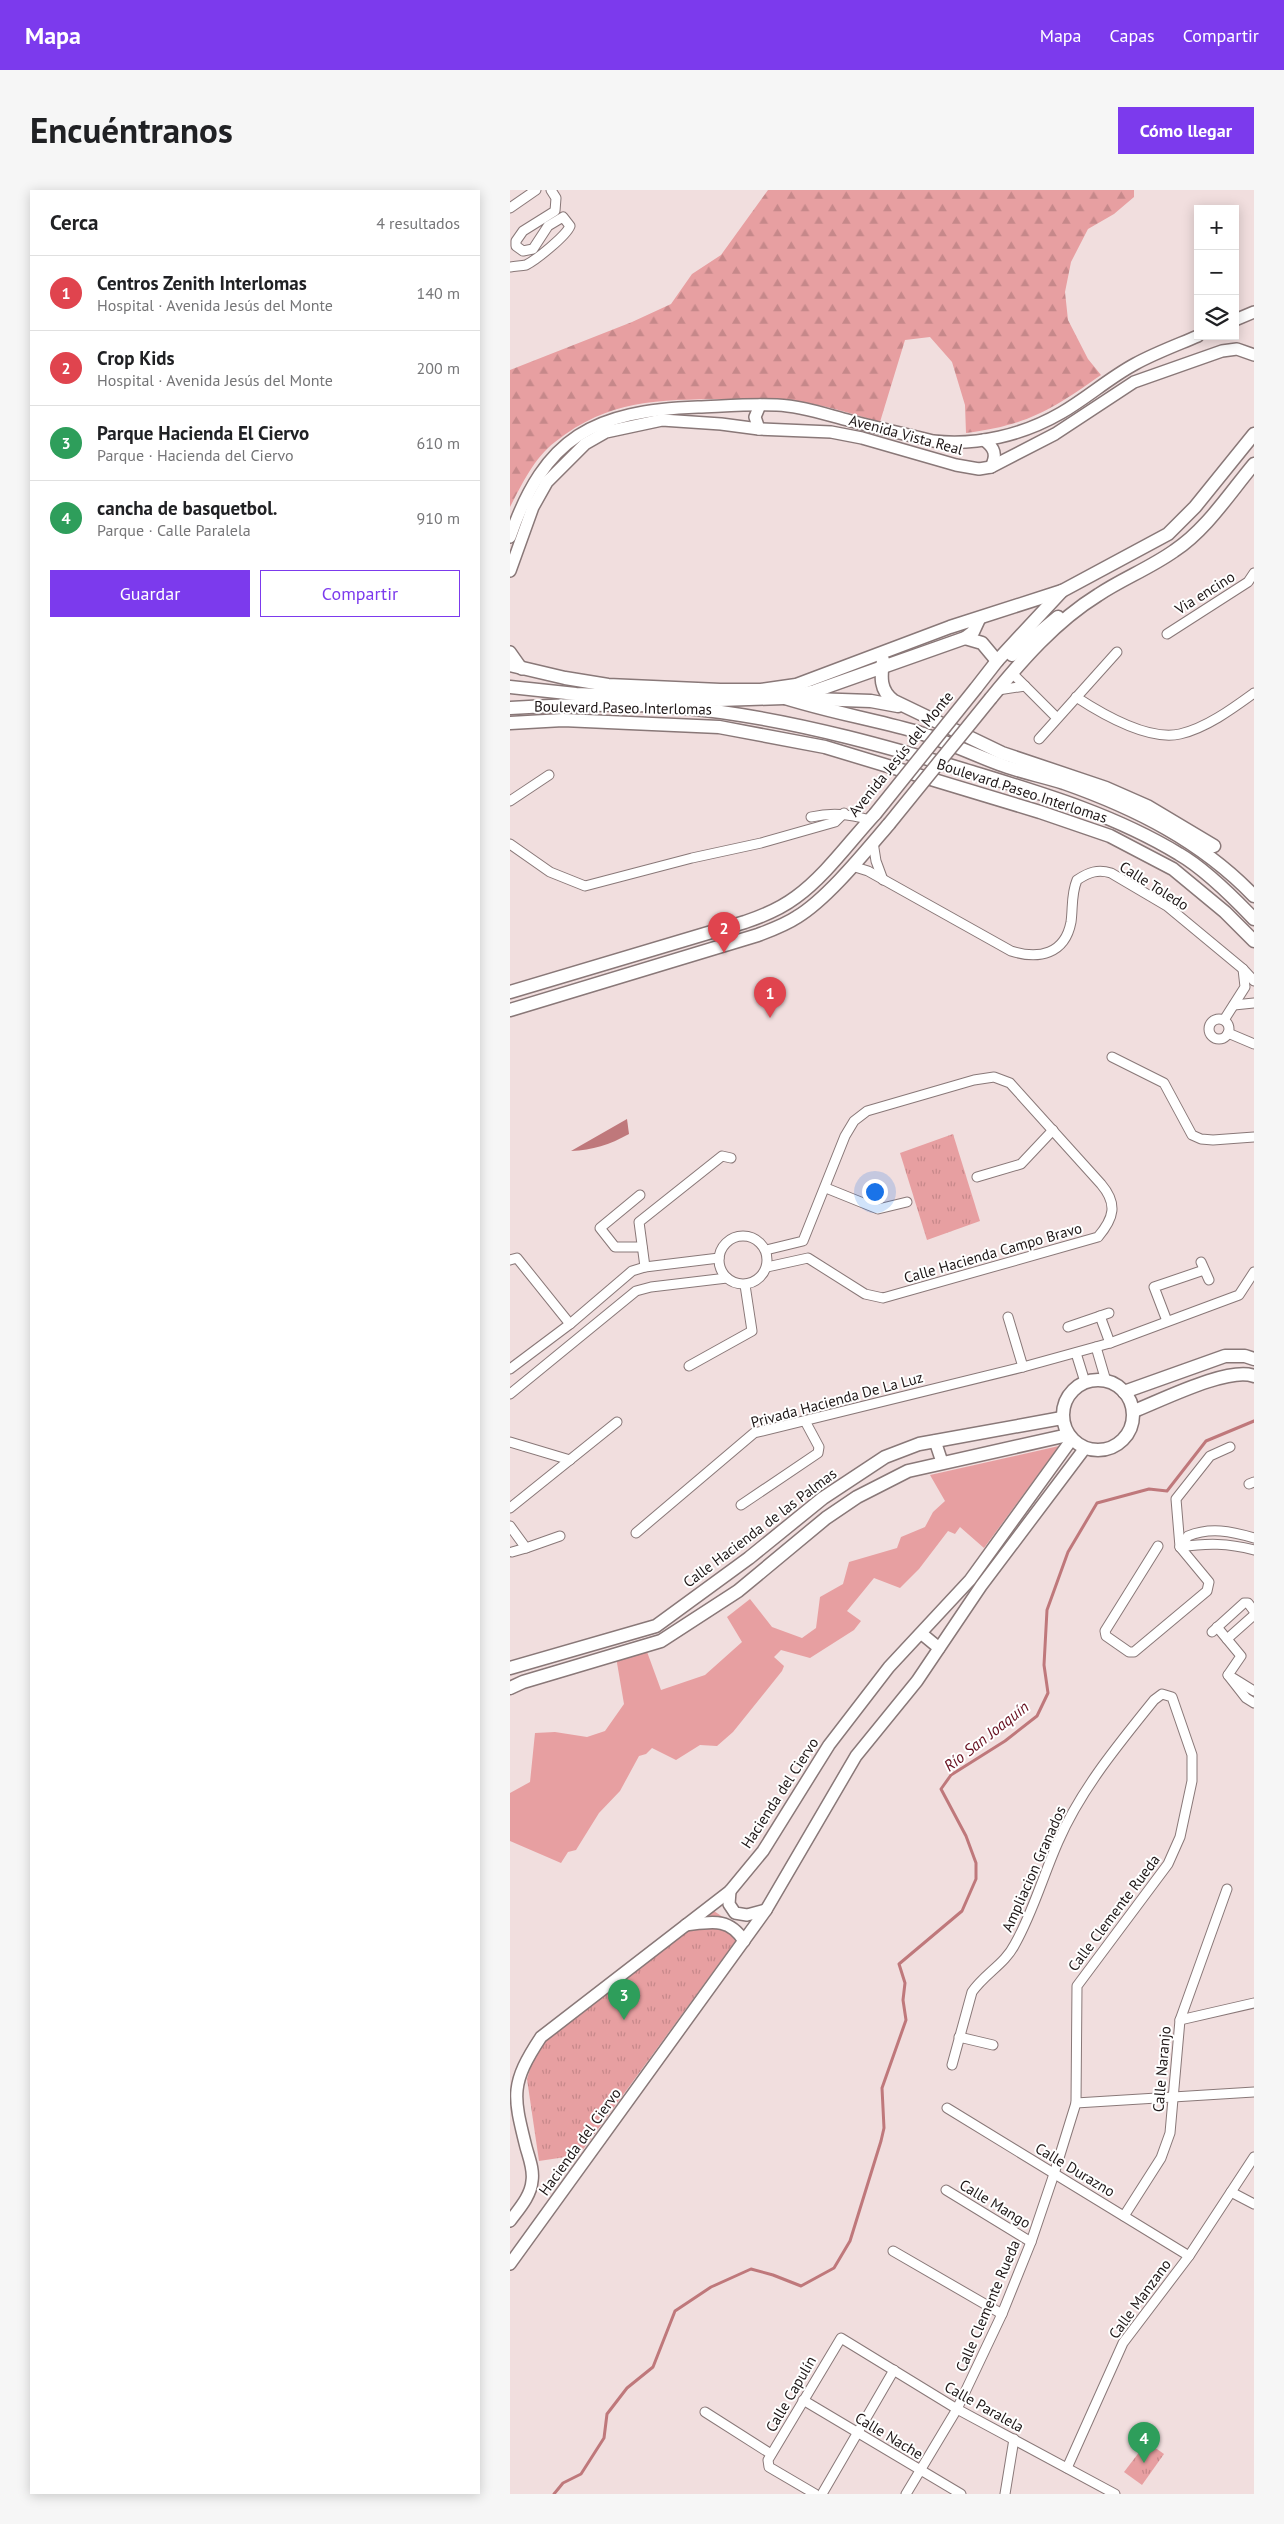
<!DOCTYPE html>
<html lang="es">
<meta charset="utf-8">
<style>
:root{--surface:#fff;--page:#f6f6f6;--text:#202124;--muted:#757577;--line:#e0e0e0;--accent:#7c3aed}
body{margin:0;font-family:"PT Sans",sans-serif;background:var(--page);color:var(--text)}
.controls{position:absolute;right:15px;top:15px;display:grid;overflow:hidden;border-radius:0px;box-shadow:0 2px 12px #0003}
.controls button{width:45px;height:45px;display:grid;place-items:center;padding:0;border:0;border-bottom:1px solid var(--line);background:var(--surface);color:var(--text);font:25px sans-serif}
.you{position:absolute;left:364px;top:1001px;width:18px;height:18px;margin:-12px;border:4px solid #fff;border-radius:50%;background:#1a73e8;box-shadow:0 0 0 8px #1a73e833}
.badge{display:grid;place-items:center;width:32px;height:32px;border-radius:50%;background:var(--accent);color:#fff;font-size:16px;font-weight:700}
.pin{position:absolute;translate:-50% -41px;filter:drop-shadow(0 1px 2px #0008)}
.pin::after{content:'';position:absolute;top:26px;width:18px;height:15px;background:inherit;clip-path:polygon(0 0,100% 0,50% 100%)}
.list{margin:0;padding:0;list-style:none}
h2{display:flex;justify-content:space-between;align-items:center;height:65px;margin:0;padding:0 20px;font-size:21px}
h2 small{font-size:16px;font-weight:400;color:var(--muted)}
.list li{display:grid;grid-template-columns:32px 1fr auto;gap:15px;align-items:center;box-sizing:border-box;height:75px;padding:0 20px;border-top:1px solid var(--line)}
.list b{display:block;font-size:19px;white-space:nowrap}
.list p{margin:0;font-size:16px;white-space:nowrap;color:var(--muted)}
.list em{font-size:16px;font-style:normal;color:var(--muted)}
.actions{display:flex;gap:10px;padding:15px 20px}
.actions a{flex:1;padding:11px 0;border:1px solid var(--accent);border-radius:0px;text-align:center;font-size:18px;color:var(--accent)}
.actions .main{background:var(--accent);color:#fff}
.icon{flex:none;width:28px;height:28px;fill:none;stroke:currentColor;stroke-width:2;stroke-linecap:round;stroke-linejoin:round}
.map{position:relative;flex:none;width:744px;height:2304px;overflow:hidden;border-radius:0px}
header{display:flex;align-items:center;gap:30px;box-sizing:border-box;height:70px;padding:0 25px;background:var(--accent);color:#fff}
header strong{font-size:24px}
nav{display:flex;gap:28px;margin-inline-start:auto;font-size:18px}
.intro{display:flex;align-items:center;justify-content:space-between;box-sizing:border-box;height:120px;padding:0 30px}
h1{margin:0;font-size:35px}
.button{padding:12px 22px;border-radius:0px;background:var(--accent);color:#fff;font-size:18px;font-weight:700}
main{display:flex;gap:30px;padding:0 30px}
aside{flex:1;background:var(--surface);border-radius:0px;box-shadow:0 2px 12px #0003}
.map>svg:first-child{display:block}
.green{fill:#e79fa1}
.forest{fill:url(#forest-firs)}
.park{fill:url(#park-tufts)}
.water{fill:#bf787b}
.lines{fill:none;stroke-linecap:round;stroke-linejoin:round}
.stream{stroke:#bf787b;stroke-width:3}
.minor-casing{stroke:#897878;stroke-width:11}
.tertiary-casing{stroke:#897878;stroke-width:14}
.secondary-casing{stroke:#897878;stroke-width:15}
.minor{stroke:#fff;stroke-width:9}
.tertiary{stroke:#fff;stroke-width:11}
.secondary{stroke:#fff;stroke-width:12}
.secondary-bridge-casing{stroke:#897878;stroke-width:15;stroke-linecap:butt}
.secondary-bridge{stroke:#fff;stroke-width:12}
.labels{text-anchor:middle;stroke-width:4;stroke-linejoin:round;paint-order:stroke}
.street-label{font-size:15px;fill:#1e1717;stroke:#fff}
.water-label{font-size:16px;font-style:italic;fill:#670f1f;stroke:#fff}
</style>
<header>
<strong>Mapa</strong>
<nav><a>Mapa</a><a>Capas</a><a>Compartir</a></nav>
</header>
<div class="intro"><h1>Encuéntranos</h1><a class="button">Cómo llegar</a></div>
<main>
<aside>
<h2>Cerca<small>4 resultados</small></h2>
<ul class="list">
<li><span class="badge" style="background:#e0444e">1</span><div><b>Centros Zenith Interlomas</b><p>Hospital · Avenida Jesús del Monte</p></div><em>140 m</em></li>
<li><span class="badge" style="background:#e0444e">2</span><div><b>Crop Kids</b><p>Hospital · Avenida Jesús del Monte</p></div><em>200 m</em></li>
<li><span class="badge" style="background:#2e9e5b">3</span><div><b>Parque Hacienda El Ciervo</b><p>Parque · Hacienda del Ciervo</p></div><em>610 m</em></li>
<li><span class="badge" style="background:#2e9e5b">4</span><div><b>cancha de basquetbol.</b><p>Parque · Calle Paralela</p></div><em>910 m</em></li>
</ul>
<div class="actions"><a class="main">Guardar</a><a>Compartir</a></div>
</aside>
<div class="map">
<svg width="744" height="2304" viewBox="0 0 744 2304">
<defs>
<pattern id="forest-firs" width="22" height="20" patternUnits="userSpaceOnUse" patternTransform="scale(1.25)"><rect width="22" height="20" fill="#e79fa1"/><path d="M5 1l3.5 6h-7zM16 11l3.5 6h-7z" fill="#c6888a"/></pattern>
<pattern id="park-tufts" width="24" height="20" patternUnits="userSpaceOnUse" patternTransform="scale(1.25)"><rect width="24" height="20" fill="#e79fa1"/><path d="M3 7l-1-3M5 7V3M7 7l1-3M15 17l-1-3M17 17v-4M19 17l1-3" fill="none" stroke="#c6888a"/></pattern>
</defs>
<rect width="100%" height="100%" fill="#f1dede"/>
<path class="green" d="M549 1256 474 1358 450 1337 445 1344 438 1341 409 1379 390 1398 364 1388 337 1421 351 1431 344 1440 300 1468 271 1460 264 1467 274 1476 272 1481 223 1542 207 1556 190 1555 166 1570 142 1558 136 1564 129 1566 110 1601 89 1623 66 1660 58 1662 51 1673 0 1651V1603L20 1592 25 1543 45 1542 77 1547 95 1541 114 1514 106 1467 136 1459 151 1500 195 1485 232 1452 217 1427 240 1409 262 1437 292 1448 306 1438 310 1407 333 1394 339 1372 387 1358 391 1347 415 1337 423 1322 435 1311 420 1285Z"/>
<path class="forest" d="M258 0H624V7L604 24 578 39 561 72 555 102 558 130 578 169 591 185C541 220 518 235 456 243L455 215 442 172 420 147 395 150 370 232C346 225 322 217 297 213 269 208 242 209 213 209 148 210 99 209 45 252 24 268 12 294 0 317V180L122 132 161 114 182 84 211 65Z"/>
<g class="park">
<path d="M443 944 470 1031 417 1050 390 963Z"/>
<path d="M204 1721 233 1741 69 1965 29 1971 17 1889 28 1854Z"/>
<path d="M637 2252 654 2264 632 2295 614 2282Z"/>
</g>
<path class="water" d="M117 929 119 944C99 955 83 960 61 961Z"/>
<g class="lines">
<path class="stream" d="M44 2304 53 2293 71 2284 94 2248 97 2224 117 2198 143 2177 165 2121 201 2097 241 2079 263 2085 291 2096 324 2078 340 2051 371 1951 374 1938 372 1898 396 1830 393 1810 395 1793 389 1774 452 1721 466 1689V1673L456 1646 431 1599 441 1585 495 1551 527 1526 538 1503 534 1475 537 1420 558 1362 587 1313 639 1299 657 1301 696 1251 744 1231"/>
<g class="minor-casing">
<g id="minor">
<path d="M0 18 26 0"/>
<path d="M0 77C5 76 11 76 16 75 26 70 56 46 60 36L53 27 38 36 23 59 13 61 6 56V51L13 41 45 21 46 8 41 0"/>
<path d="M657 444 738 392 744 383"/>
<path d="M502 483 547 528"/>
<path d="M488 500 515 496"/>
<path d="M566 507C592 524 638 551 670 544 696 538 722 519 744 503"/>
<path d="M529 549 607 462"/>
<path d="M0 611 39 585"/>
<path d="M301 627C323 622 338 624 360 630"/>
<path d="M363 652 366 671 373 690"/>
<path d="M0 654 40 682 75 696 182 668 251 653 325 632 334 623"/>
<path d="M342 676 358 681 501 761C529 770 555 764 561 732 563 718 561 704 567 690 579 682 588 679 601 683L657 716 733 779 744 791"/>
<path d="M724 815 744 813"/>
<circle cx="709" cy="839" r="10"/>
<path d="M714 830 735 797 733 779"/>
<path d="M718 843 744 854"/>
<path d="M602 867 654 893 682 945 691 949 703 950 744 947"/>
<path d="M467 987 511 974 543 940"/>
<path d="M316 998 368 1019 397 1012"/>
<path d="M130 1005 90 1038 105 1057H132"/>
<circle cx="233" cy="1070" r="24"/>
<path d="M256 1060 293 1051 335 946 344 931 357 921 464 890 484 887 500 893 591 994C608 1014 604 1028 588 1047L373 1108 355 1104 298 1068 257 1077"/>
<path d="M0 1070 7 1068 60 1134"/>
<path d="M691 1072 699 1090"/>
<path d="M135 1077 129 1032 212 966 221 968"/>
<path d="M590 1126 600 1153"/>
<path d="M498 1127 513 1177"/>
<path d="M657 1131 644 1097 694 1080"/>
<path d="M558 1137 599 1123"/>
<path d="M586 1157 596 1191"/>
<path d="M566 1163 575 1192"/>
<path d="M179 1176 242 1141 235 1095"/>
<path d="M0 1179 60 1134 122 1081 135 1077 209 1068"/>
<path d="M0 1204 126 1101 141 1097 217 1088"/>
<path d="M0 1252 60 1270"/>
<path d="M739 1294 744 1292"/>
<path d="M231 1315 308 1263 309 1257 295 1231"/>
<path d="M0 1318 107 1232"/>
<path d="M0 1336 16 1358 50 1346"/>
<path d="M126 1343 244 1243 513 1177 600 1153 729 1105 744 1082"/>
<path d="M648 1356 595 1441 596 1446 619 1462H624L697 1401 699 1392 670 1357 666 1309 700 1266 720 1257"/>
<path d="M670 1357 678 1346C700 1337 721 1341 744 1348"/>
<path d="M670 1357C697 1353 718 1353 744 1360"/>
<path d="M2 1362 16 1358"/>
<path d="M707 1437 731 1466 718 1485"/>
<path d="M702 1442 734 1413H738L744 1421"/>
<path d="M717 1449 744 1425"/>
<path d="M718 1485 736 1508 744 1513"/>
<path d="M723 1488 744 1501"/>
<path d="M670 1830 744 1813"/>
<path d="M449 1847 483 1855"/>
<path d="M566 1913 744 1902"/>
<path d="M437 1918 679 2066"/>
<path d="M436 2000 521 2052"/>
<path d="M721 2002 744 2014"/>
<path d="M614 2026 651 1968 660 1943 670 1830 717 1699"/>
<path d="M383 2061 492 2124"/>
<path d="M293 2210 451 2304"/>
<path d="M195 2222 261 2264"/>
<path d="M557 2278 613 2153 679 2066 744 1967"/>
<path d="M305 2304 259 2277 258 2270 331 2148 447 2219 605 2304"/>
<path d="M312 2304 384 2180"/>
<path d="M396 2304 447 2219 492 2124 521 2052 544 1984 566 1913 567 1796 658 1674 670 1647 682 1591V1565L662 1507 652 1504 644 1510C608 1555 571 1599 548 1652 533 1686 523 1722 505 1754 495 1774 474 1784 462 1802L442 1875"/>
<path d="M495 2304 504 2249"/>
</g>
</g>
<g class="tertiary-casing">
<g id="tertiary">
<path d="M725 130 744 122"/>
<path d="M249 239 245 227 250 215"/>
<path d="M474 250C485 258 487 265 481 277"/>
<path d="M0 347C35 246 84 221 188 217 214 216 241 214 267 215 292 216 317 225 341 231 368 238 395 244 423 251 467 256 513 245 551 223 577 208 599 188 625 174 645 163 667 155 688 146"/>
<path d="M0 381 23 317 37 292 75 254 96 242 152 230 211 234 249 239 321 242 352 248 446 275 469 279 481 277 545 244 624 192 712 161 727 159 744 165"/>
<path d="M0 462 12 479"/>
<path d="M425 1251 432 1272"/>
<path d="M412 1444 429 1458"/>
<path d="M220 1701 219 1714 225 1723 237 1725 256 1720"/>
<path d="M176 1735C201 1732 219 1727 234 1751"/>
<path d="M0 2031C8 2020 21 2006 22 1991 24 1980 19 1968 16 1957 3 1905 0 1894 31 1847L220 1701 253 1661 319 1555 379 1477 460 1390 562 1249"/>
<path d="M0 2074 256 1720 346 1566 407 1491 471 1396 575 1258"/>
</g>
</g>
<g class="secondary-casing">
<g id="secondary">
<path d="M455 448 472 453 487 471"/>
<path d="M502 465 548 427"/>
<path d="M373 470C371 486 369 500 384 511L492 563 596 598 637 616 704 656"/>
<path d="M0 475 55 488 98 495 210 500H251L286 495 440 437 552 401"/>
<path d="M0 497 66 504 209 510 274 508 305 501 455 448 463 442 469 429"/>
<path d="M466 498 487 471 552 401 658 344 685 317 744 244"/>
<path d="M254 501C303 519 354 527 404 541 433 550 460 563 489 574 510 582 532 586 554 593 625 618 691 651 744 706"/>
<path d="M481 508C512 470 546 431 588 405 612 389 640 378 664 361 696 340 719 304 744 274"/>
<path d="M302 509 361 511 388 516"/>
<path d="M0 518C70 514 141 512 211 522 297 534 379 557 462 582 534 604 605 625 669 664 695 679 723 707 744 729"/>
<path d="M0 533 53 530 209 537 315 557 530 622 600 646 663 679 715 722 744 751"/>
<path d="M0 802 235 732C253 726 270 719 286 707 316 685 340 651 365 624"/>
<path d="M0 820 248 745C261 740 275 735 287 727 317 709 355 662 379 634"/>
<circle cx="588" cy="1225" r="35"/>
<path d="M614 1202 715 1166H735L744 1169"/>
<path d="M624 1221C650 1211 719 1176 744 1186"/>
<path d="M0 1478 146 1436 239 1368 313 1308 375 1267 409 1254 552 1228"/>
<path d="M0 1498 13 1492 151 1451 228 1401 316 1328 347 1307 398 1281 558 1245"/>
</g>
</g>
<use href="#minor" class="minor"/>
<use href="#tertiary" class="tertiary"/>
<use href="#secondary" class="secondary"/>
<g class="secondary-bridge-casing">
<g id="secondary-bridge">
<path d="M365 624 466 498"/>
<path d="M379 634 481 508"/>
</g>
</g>
<use href="#secondary-bridge" class="secondary-bridge"/>
</g>
<g class="labels">
<g class="street-label">
<text transform="translate(396 245) rotate(15)" y="5">Avenida Vista Real</text>
<text transform="translate(695 403) rotate(-32)" y="5">Via encino</text>
<text transform="translate(113 518) rotate(1)" y="5">Boulevard Paseo Interlomas</text>
<text transform="translate(391 564) rotate(-51)" y="5">Avenida Jesús del Monte</text>
<text transform="translate(512 601) rotate(18)" y="5">Boulevard Paseo Interlomas</text>
<text transform="translate(644 696) rotate(32)" y="5">Calle Toledo</text>
<text transform="translate(483 1063) rotate(-16)" y="5">Calle Hacienda Campo Bravo</text>
<text transform="translate(327 1210) rotate(-15)" y="5">Privada Hacienda De La Luz</text>
<text transform="translate(250 1338) rotate(-37)" y="5">Calle Hacienda de las Palmas</text>
<text transform="translate(270 1603) rotate(-57)" y="5">Hacienda del Ciervo</text>
<text transform="translate(524 1679) rotate(-66)" y="5">Ampliacion Granados</text>
<text transform="translate(604 1723) rotate(-53)" y="5">Calle Clemente Rueda</text>
<text transform="translate(652 1879) rotate(-85)" y="5">Calle Naranjo</text>
<text transform="translate(70 1952) rotate(-54)" y="5">Hacienda del Ciervo</text>
<text transform="translate(565 1980) rotate(31)" y="5">Calle Durazno</text>
<text transform="translate(485 2014) rotate(31)" y="5">Calle Mango</text>
<text transform="translate(630 2109) rotate(-54)" y="5">Calle Manzano</text>
<text transform="translate(478 2116) rotate(-67)" y="5">Calle Clemente Rueda</text>
<text transform="translate(281 2204) rotate(-60)" y="5">Calle Capulín</text>
<text transform="translate(474 2217) rotate(29)" y="5">Calle Paralela</text>
<text transform="translate(379 2246) rotate(31)" y="5">Calle Nache</text>
</g>
<g class="water-label">
<text transform="translate(476 1546) rotate(-38)" y="6">Río San Joaquín</text>
</g>
</g>
</svg>
<div class="controls">
<button>+</button>
<button>−</button>
<button><svg class="icon" aria-label="layers" viewBox="0 0 24 24"><path d="M12 4l9 5-9 5-9-5zM3 14l9 5 9-5"/></svg></button>
</div>
<div class="you"></div>
<div class="pin badge" style="left:260px;top:828px;background:#e0444e">1</div>
<div class="pin badge" style="left:214px;top:763px;background:#e0444e">2</div>
<div class="pin badge" style="left:114px;top:1830px;background:#2e9e5b">3</div>
<div class="pin badge" style="left:634px;top:2273px;background:#2e9e5b">4</div>
</div>
</main>
